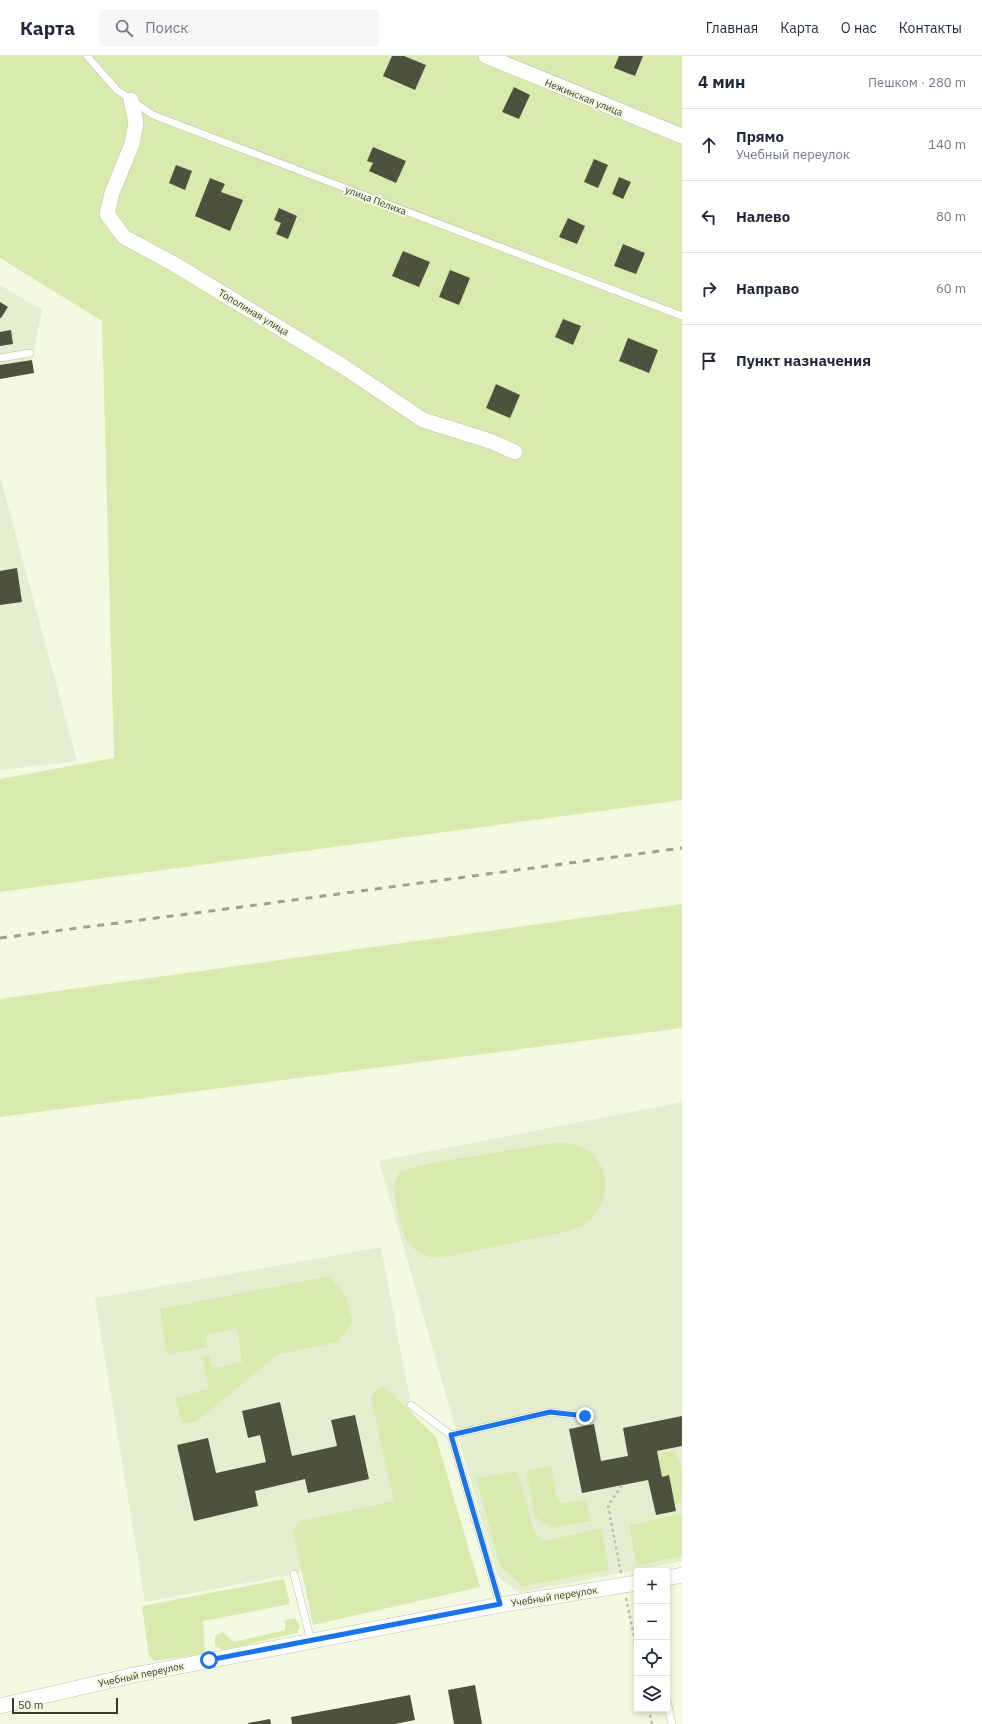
<!DOCTYPE html>
<html lang="ru">
<meta charset="utf-8">
<style>
:root{--surface:#fff;--page:#f6f6f7;--text:#1f2937;--muted:#747a83;--line:#e0e1e3}
body{margin:0;font-family:"IBM Plex Sans",sans-serif;background:var(--page);color:var(--text)}
.controls{position:absolute;right:12px;bottom:12px;display:grid;overflow:hidden;border-radius:4px;box-shadow:0 2px 6px #0003}
.controls button{width:36px;height:36px;display:grid;place-items:center;padding:0;border:0;border-bottom:1px solid var(--line);background:var(--surface);color:var(--text);font:20px sans-serif}
.scale{position:absolute;left:12px;bottom:10px;width:106px;box-sizing:border-box;padding-left:4px;border:2px solid #383b31;border-top:0;font-size:11px;line-height:14px;white-space:nowrap;color:#383b31;-webkit-text-stroke:3px #f3fae1;paint-order:stroke}
.stop{position:absolute;width:12px;height:12px;margin:-9px;border:3px solid #1a73e8;border-radius:50%;background:#fff}
.stop.end{background:#1a73e8;border-color:#fff;box-shadow:0 1px 4px #0008}
.list{margin:0;padding:0;list-style:none}
h2{display:flex;justify-content:space-between;align-items:center;height:52px;margin:0;padding:0 16px;font-size:17px}
h2 small{font-size:13px;font-weight:400;color:var(--muted)}
.list li{display:grid;grid-template-columns:26px 1fr auto;gap:12px;align-items:center;box-sizing:border-box;height:72px;padding:0 16px;border-top:1px solid var(--line)}
.list b{display:block;font-size:15px;white-space:nowrap}
.list p{margin:0;font-size:13px;white-space:nowrap;color:var(--muted)}
.list em{font-size:13px;font-style:normal;color:var(--muted)}
.icon{flex:none;width:22px;height:22px;fill:none;stroke:currentColor;stroke-width:2;stroke-linecap:round;stroke-linejoin:round}
.map{position:relative;flex:none;width:682px;height:1668px;overflow:hidden}
header{display:flex;align-items:center;gap:24px;box-sizing:border-box;height:56px;padding:0 20px;background:var(--surface);border-bottom:1px solid var(--line)}
header strong{font-size:19px}
nav{display:flex;gap:22px;margin-inline-start:auto;font-size:14px}
.search{width:280px;height:36px;background:var(--page);display:flex;align-items:center;gap:10px;box-sizing:border-box;padding:0 14px;border-radius:4px;color:var(--muted);font-size:15px}
main{display:flex}
aside{flex:1;background:var(--surface)}
.map>svg:first-child{display:block}
.built{fill:#e5efd0}
.green{fill:#d9eaae}
.building{fill:#4c523d}
.lines{fill:none;stroke-linecap:round;stroke-linejoin:round}
.service-casing{stroke:#bbc2aa;stroke-width:8}
.minor-casing{stroke:#bbc2aa;stroke-width:16}
.path{stroke:#bbc0ac;stroke-width:2.5;stroke-dasharray:3 3;stroke-linecap:butt}
.service{stroke:#fff;stroke-width:7}
.minor{stroke:#fff;stroke-width:15}
.rail{stroke:#9ea391;stroke-width:3;stroke-dasharray:7 7;stroke-linecap:butt}
.route{stroke:#1a73e8;stroke-width:5}
.labels{text-anchor:middle;stroke-width:4;stroke-linejoin:round;paint-order:stroke}
.street-label{font-size:10px;fill:#383b31;stroke:#f3fae1}
</style>
<header>
<strong>Карта</strong>
<div class="search"><svg class="icon" aria-label="search" viewBox="0 0 24 24"><circle cx="10" cy="10" r="6"/><path d="M15 15l6 6"/></svg>Поиск</div>
<nav><a>Главная</a><a>Карта</a><a>О нас</a><a>Контакты</a></nav>
</header>
<main>
<div class="map">
<svg width="682" height="1668" viewBox="0 0 682 1668">
<rect width="100%" height="100%" fill="#f3fae1"/>
<g class="built">
<path d="M0 229 42 254 32 304 34 317 0 323Z"/>
<path d="M0 420 77 705 0 714Z"/>
<path d="M682 1046V1505L519 1537 498 1521 379 1105Z"/>
<path d="M381 1191 438 1491 145 1546 95 1242Z"/>
</g>
<g class="green">
<path d="M0 0H682V744L0 836V723L114 702 102 265 0 202Z"/>
<path d="M682 848V972L0 1061V943Z"/>
<path d="M553 1087C564 1087 575 1087 586 1093 613 1110 610 1149 586 1167 582 1171 575 1173 569 1175L450 1200 432 1202 416 1195 405 1182 396 1149 394 1130 400 1115 436 1106Z"/>
<path d="M329 1220 346 1240 353 1266 337 1286 277 1299 196 1366 183 1368 175 1342 209 1333 202 1301 209 1299 212 1312 242 1306 237 1272 206 1279 207 1291 167 1299 160 1253Z"/>
<path d="M384 1330 436 1381 480 1531 313 1569 293 1474 300 1465 394 1445 371 1342 375 1335Z"/>
<path d="M675 1395 682 1410V1446L666 1452 650 1399Z"/>
<path d="M551 1410 556 1439 562 1447 586 1444 591 1465 552 1472 535 1461 526 1415Z"/>
<path d="M517 1415 535 1477 544 1485 601 1472 609 1514 522 1530 500 1510 476 1422Z"/>
<path d="M682 1458V1500L637 1510 629 1469Z"/>
<path d="M284 1523 290 1548 203 1565 205 1595 202 1598 154 1605 149 1600 142 1550Z"/>
<path d="M295 1562 300 1570 297 1577 223 1594 215 1590V1580L223 1576 233 1586 285 1574V1564Z"/>
</g>
<g class="building">
<path d="M392 0H404L426 9 415 34 383 20Z"/>
<path d="M619 0H643L635 20 614 12Z"/>
<path d="M514 31 530 39 519 63 502 56Z"/>
<path d="M373 91 406 105 396 127 369 115 373 107 367 105Z"/>
<path d="M594 103 608 109 598 132 584 126Z"/>
<path d="M176 109 192 115 185 134 169 127Z"/>
<path d="M619 121 631 126 623 143 612 138Z"/>
<path d="M210 122 225 128 221 136 243 144 230 175 195 160Z"/>
<path d="M279 152 297 160 288 183 276 178 281 167 274 164Z"/>
<path d="M568 162 585 170 577 188 559 181Z"/>
<path d="M623 188 645 197 636 218 614 210Z"/>
<path d="M403 195 430 206 419 231 392 220Z"/>
<path d="M450 214 470 222 459 249 439 241Z"/>
<path d="M0 246 8 251 1 262H0Z"/>
<path d="M563 263 581 270 573 289 555 281Z"/>
<path d="M11 274 13 288 0 290V276Z"/>
<path d="M628 282 658 294 649 317 619 305Z"/>
<path d="M32 304 34 317 0 323V309Z"/>
<path d="M496 328 520 339 510 362 486 352Z"/>
<path d="M17 512 22 546 0 549V515Z"/>
<path d="M280 1346 292 1400 337 1390 331 1364 355 1359 369 1423 308 1437 305 1423 255 1435 258 1450 194 1465 177 1389 208 1382 216 1417 266 1406 260 1379 248 1382 242 1355Z"/>
<path d="M682 1360V1390L657 1395 662 1421 669 1419 676 1455 656 1459 648 1424 582 1437 569 1373 594 1368 601 1405 628 1400 623 1372Z"/>
<path d="M475 1629 482 1668H454L448 1634Z"/>
<path d="M410 1639 415 1664 395 1668H292L291 1661Z"/>
<path d="M270 1663 271 1668H248V1667Z"/>
</g>
<g class="lines">
<g class="service-casing">
<g id="service">
<path d="M87 0 117 34 153 59 682 260"/>
<path d="M0 302 30 297"/>
<path d="M411 1349 451 1379"/>
<path d="M294 1518 311 1585"/>
<path d="M500 1549 451 1379 550 1356 585 1360"/>
<path d="M667 1645 672 1668"/>
</g>
</g>
<g class="minor-casing">
<g id="minor">
<path d="M486 0 682 80"/>
<path d="M131 44 136 67 132 88 112 137 107 158 124 181 174 208 344 311 423 364 490 385 515 396"/>
<path d="M667 1522 682 1519"/>
<path d="M0 1650 134 1619 500 1549 637 1527"/>
</g>
</g>
<g class="path">
<path d="M621 1517 608 1450 622 1429"/>
<path d="M626 1542 637 1595"/>
<path d="M649 1653 652 1668"/>
</g>
<use href="#service" class="service"/>
<use href="#minor" class="minor"/>
<path class="rail" d="M0 882 211 855 682 792"/>
</g>
<g class="lines">
<path class="route" d="M209 1604 500 1548 451 1379 550 1356 585 1360"/>
</g>
<g class="labels">
<g class="street-label">
<text transform="translate(584 41) rotate(22)" y="4">Нежинская улица</text>
<text transform="translate(376 144) rotate(21)" y="4">улица Пелиха</text>
<text transform="translate(254 256) rotate(31)" y="4">Тополиная улица</text>
<text transform="translate(554 1540) rotate(-9)" y="4">Учебный переулок</text>
<text transform="translate(141 1618) rotate(-12)" y="4">Учебный переулок</text>
</g>
</g>
</svg>
<div class="controls">
<button>+</button>
<button>−</button>
<button><svg class="icon" aria-label="locate" viewBox="0 0 24 24"><circle cx="12" cy="12" r="6"/><path d="M12 2v4M12 18v4M2 12h4M18 12h4"/></svg></button>
<button><svg class="icon" aria-label="layers" viewBox="0 0 24 24"><path d="M12 4l9 5-9 5-9-5zM3 14l9 5 9-5"/></svg></button>
</div>
<div class="scale">50 m</div>
<div class="stop" style="left:209px;top:1604px"></div>
<div class="stop end" style="left:585px;top:1360px"></div>
</div>
<aside>
<h2>4 мин<small>Пешком · 280 m</small></h2>
<ul class="list">
<li><svg class="icon" aria-label="ahead" viewBox="0 0 24 24"><path d="M12 20V5M6 11l6-6 6 6"/></svg><div><b>Прямо</b><p>Учебный переулок</p></div><em>140 m</em></li>
<li><svg class="icon" aria-label="left" viewBox="0 0 24 24"><path d="M17 20v-9H6M10 6l-5 5 5 5"/></svg><div><b>Налево</b></div><em>80 m</em></li>
<li><svg class="icon" aria-label="right" viewBox="0 0 24 24"><path d="M7 20v-9h11M14 6l5 5-5 5"/></svg><div><b>Направо</b></div><em>60 m</em></li>
<li><svg class="icon" aria-label="arrive" viewBox="0 0 24 24"><path d="M6 21V4h12l-3 4 3 4H6"/></svg><div><b>Пункт назначения</b></div></li>
</ul>
</aside>
</main>
